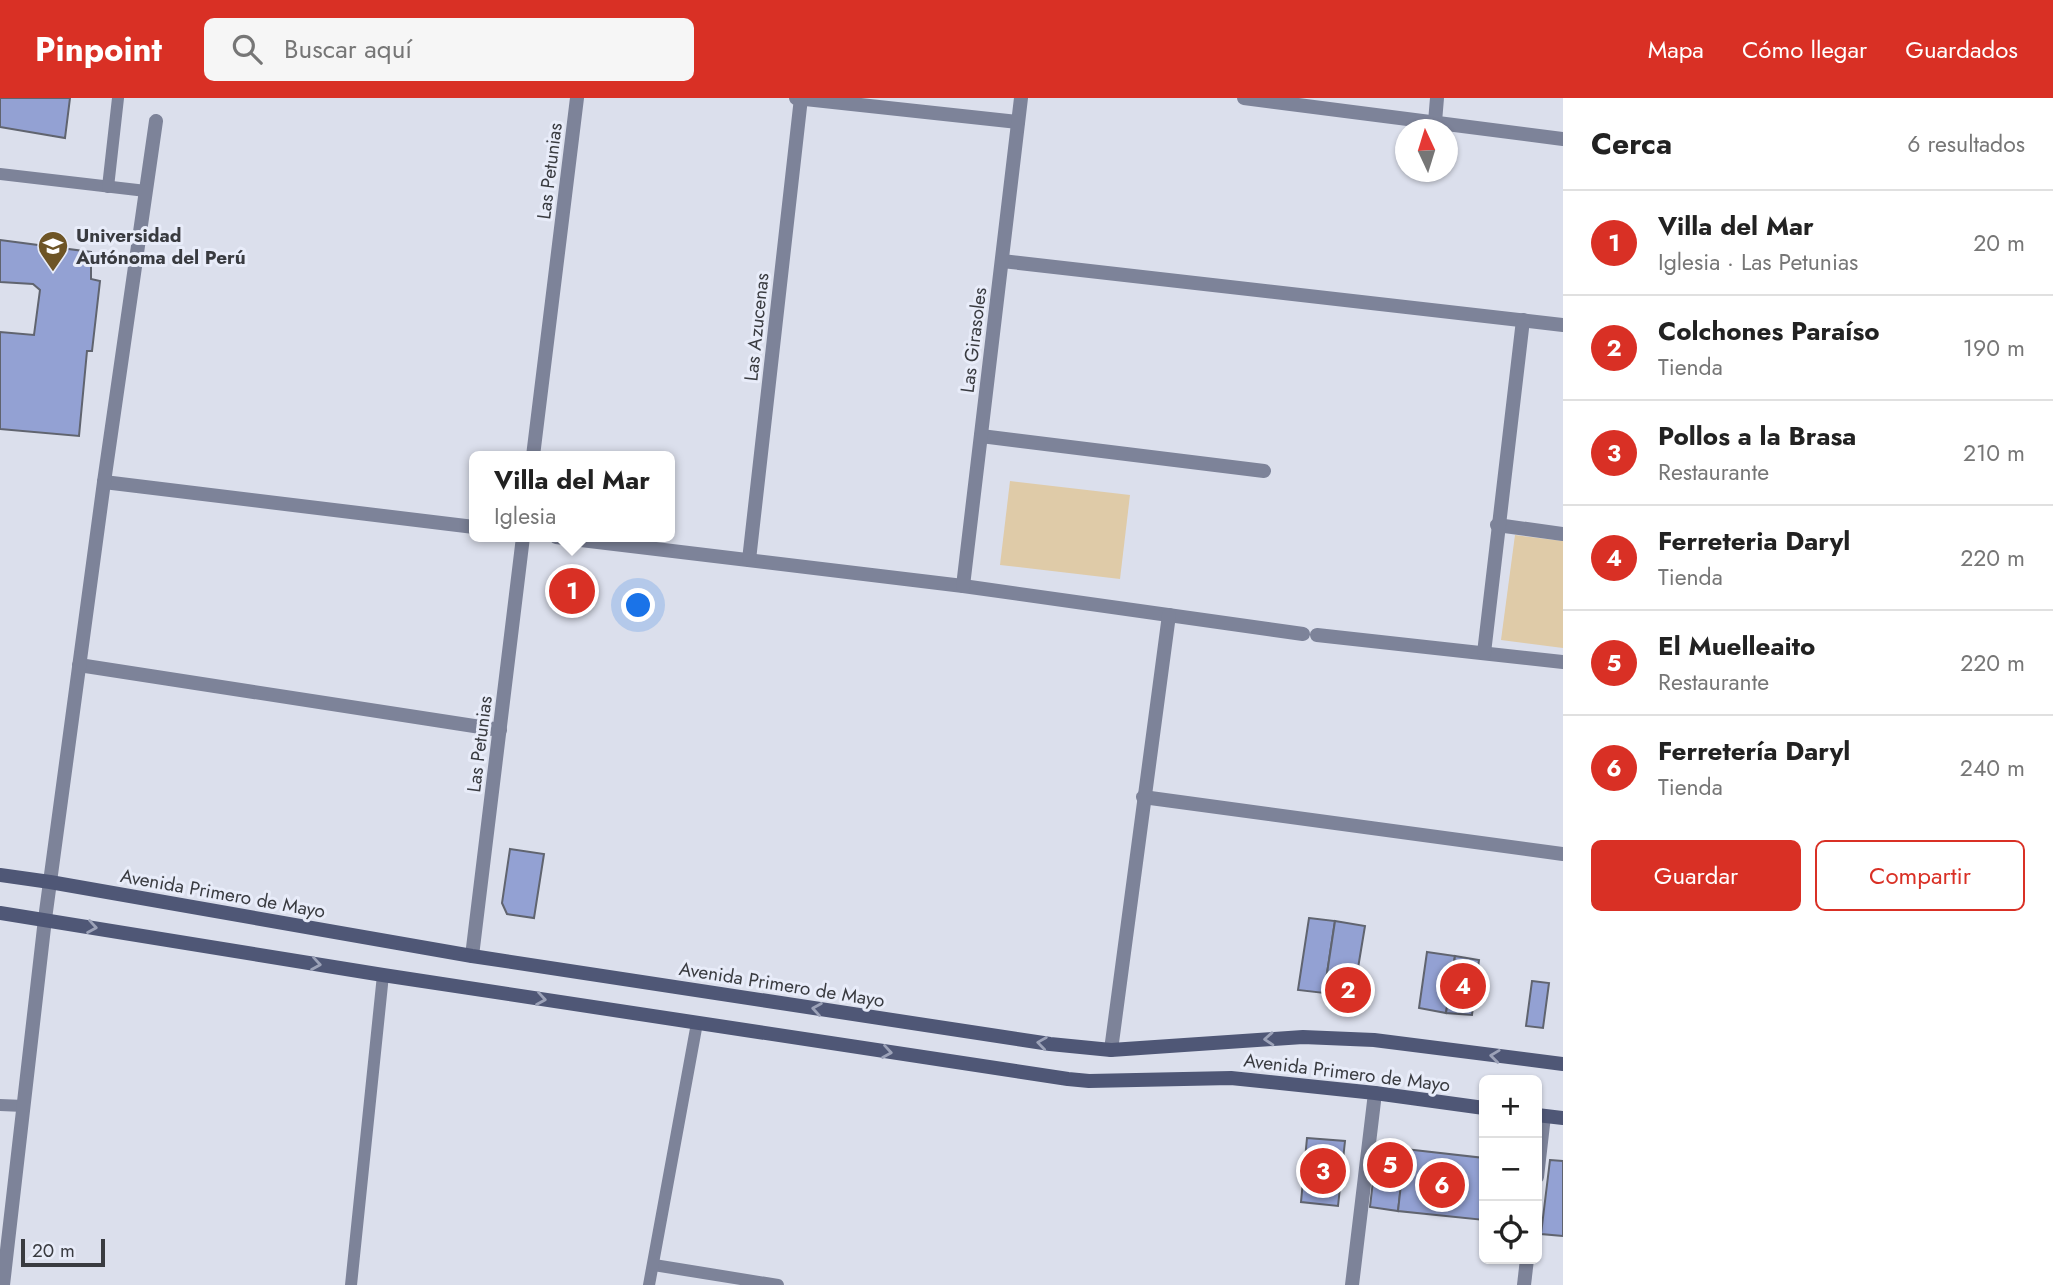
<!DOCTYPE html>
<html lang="es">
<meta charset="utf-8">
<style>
:root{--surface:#fff;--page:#f6f6f6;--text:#222;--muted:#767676;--line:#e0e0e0;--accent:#d93025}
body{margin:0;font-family:Jost,sans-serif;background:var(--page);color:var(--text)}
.controls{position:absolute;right:21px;bottom:21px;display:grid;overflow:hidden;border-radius:10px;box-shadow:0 2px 5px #0004}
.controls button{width:63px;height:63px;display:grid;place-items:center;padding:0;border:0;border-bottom:2px solid var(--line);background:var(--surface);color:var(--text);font:35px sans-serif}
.compass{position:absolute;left:1395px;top:21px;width:63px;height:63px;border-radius:50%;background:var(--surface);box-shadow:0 2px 5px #0004;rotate:356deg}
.scale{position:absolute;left:21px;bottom:18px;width:84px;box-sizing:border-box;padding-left:7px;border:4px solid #393b40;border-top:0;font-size:19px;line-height:24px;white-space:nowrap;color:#393b40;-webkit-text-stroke:5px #e8ecf9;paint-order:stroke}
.you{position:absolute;left:639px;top:508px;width:24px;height:24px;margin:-18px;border:5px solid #fff;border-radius:50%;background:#1a73e8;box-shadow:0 0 0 10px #1a73e833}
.badge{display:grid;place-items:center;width:46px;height:46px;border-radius:50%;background:var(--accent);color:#fff;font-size:23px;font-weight:700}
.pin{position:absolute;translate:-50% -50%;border:4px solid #fff;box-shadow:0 2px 7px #0006}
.popup{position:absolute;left:469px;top:353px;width:206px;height:91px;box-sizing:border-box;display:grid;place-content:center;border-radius:10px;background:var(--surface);filter:drop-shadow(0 2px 5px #0005);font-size:23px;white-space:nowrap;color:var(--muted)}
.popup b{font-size:26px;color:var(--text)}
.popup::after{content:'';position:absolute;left:50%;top:100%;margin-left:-14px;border:14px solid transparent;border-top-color:var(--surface)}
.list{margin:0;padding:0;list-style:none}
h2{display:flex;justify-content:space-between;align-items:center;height:91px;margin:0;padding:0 28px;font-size:30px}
h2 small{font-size:23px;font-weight:400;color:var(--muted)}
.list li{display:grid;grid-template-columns:46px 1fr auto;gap:21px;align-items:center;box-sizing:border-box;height:105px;padding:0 28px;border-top:2px solid var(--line)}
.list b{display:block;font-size:26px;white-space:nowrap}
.list p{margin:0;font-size:23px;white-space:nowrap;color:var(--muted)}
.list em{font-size:23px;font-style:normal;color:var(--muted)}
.actions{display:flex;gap:14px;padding:21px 28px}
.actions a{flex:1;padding:16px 0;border:2px solid var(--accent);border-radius:10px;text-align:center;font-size:24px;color:var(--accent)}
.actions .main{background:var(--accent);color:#fff}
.icon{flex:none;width:38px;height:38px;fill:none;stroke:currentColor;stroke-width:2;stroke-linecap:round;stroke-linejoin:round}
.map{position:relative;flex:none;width:1563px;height:1187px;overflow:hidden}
header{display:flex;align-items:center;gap:42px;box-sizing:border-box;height:98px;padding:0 35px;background:var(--accent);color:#fff}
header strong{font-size:33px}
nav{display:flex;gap:38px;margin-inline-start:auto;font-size:24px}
.search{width:490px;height:63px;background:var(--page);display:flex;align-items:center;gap:18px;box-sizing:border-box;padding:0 24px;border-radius:10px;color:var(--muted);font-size:26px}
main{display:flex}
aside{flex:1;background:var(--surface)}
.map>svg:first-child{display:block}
.green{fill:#dfcba8}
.building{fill:#93a1d3;stroke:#60646f;stroke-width:2}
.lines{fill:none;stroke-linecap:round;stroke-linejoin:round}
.lane{stroke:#7d8399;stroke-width:12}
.street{stroke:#7d8399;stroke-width:14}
.secondary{stroke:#4f5776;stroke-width:14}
.oneway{stroke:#9ca2b8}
.labels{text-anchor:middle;stroke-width:6;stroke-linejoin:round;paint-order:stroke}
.street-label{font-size:19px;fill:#393b40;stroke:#e8ecf9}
.poi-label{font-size:19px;font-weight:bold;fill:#393b40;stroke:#e8ecf9;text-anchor:start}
</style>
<header>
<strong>Pinpoint</strong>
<div class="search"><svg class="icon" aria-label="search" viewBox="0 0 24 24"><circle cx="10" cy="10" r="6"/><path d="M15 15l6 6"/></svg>Buscar aquí</div>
<nav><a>Mapa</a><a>Cómo llegar</a><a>Guardados</a></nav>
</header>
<main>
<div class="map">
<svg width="1563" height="1187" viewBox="0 0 1563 1187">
<rect width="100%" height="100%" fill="#dbdfec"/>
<g class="green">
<path d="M1010 383 1130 397 1120 481 1000 467Z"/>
<path d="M1515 437 1563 443V550L1501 542Z"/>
</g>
<g class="building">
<path d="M0 0H70L65 40 0 29Z"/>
<path d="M0 142 91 154V181L100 183 92 253H87L79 338 0 331V234L34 237 40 192 33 186 0 184Z"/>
<path d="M510 751 544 756 534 820 507 816 502 805Z"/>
<path d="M1309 820 1335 823 1324 895 1298 892Z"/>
<path d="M1335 823 1365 828 1353 900 1324 895Z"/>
<path d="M1427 854 1455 858 1446 915 1419 910Z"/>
<path d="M1455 858 1479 862 1472 917 1446 915Z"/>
<path d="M1532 883 1549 885 1543 930 1526 928Z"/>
<path d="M1307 1040 1345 1043 1338 1108 1301 1104Z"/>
<path d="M1377 1048 1405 1051 1398 1113 1370 1109Z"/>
<path d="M1405 1051 1484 1060V1122L1398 1113Z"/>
<path d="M1550 1062 1563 1063V1138L1541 1136Z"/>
</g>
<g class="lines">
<g class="lane">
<path d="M0 76 146 93"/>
<path d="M108 89 118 0"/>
<path d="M0 1007 24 1008"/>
<path d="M654 1167 778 1187"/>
<path d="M351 1187 383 877"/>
<path d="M649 1187 697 925"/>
</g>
<g class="street">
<path d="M796 0 1018 24"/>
<path d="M1244 0 1563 41"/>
<path d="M1435 24 1437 0"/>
<path d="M1002 163 1563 227"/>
<path d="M981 338 1264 373"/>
<path d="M533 358 577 0"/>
<path d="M104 384 474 429"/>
<path d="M1497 427 1563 436"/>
<path d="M556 439 963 488 1303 536"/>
<path d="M749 462 801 0"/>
<path d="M963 488 1021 0"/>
<path d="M1317 537 1563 564"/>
<path d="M1484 555 1523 222"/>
<path d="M79 567 500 632"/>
<path d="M1143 699 1563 756"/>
<path d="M472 858 523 439"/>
<path d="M1111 952 1169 517"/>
<path d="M1537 1079 1544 1018"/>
<path d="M3 1187 45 821 104 384 156 23"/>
<path d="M1352 1187 1375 995"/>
<path d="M1524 1187 1527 1161"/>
</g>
<g class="secondary">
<path d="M0 777 50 784 472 858 1050 946 1111 952 1303 939 1374 942 1563 966"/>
<path d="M0 815 383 877 1068 981 1089 983 1231 980 1375 995 1484 1010"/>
<path d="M1537 1017 1563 1020"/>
</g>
</g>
<defs><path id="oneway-chevron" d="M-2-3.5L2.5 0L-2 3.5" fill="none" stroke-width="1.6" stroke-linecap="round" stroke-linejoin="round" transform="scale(1.75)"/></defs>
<g class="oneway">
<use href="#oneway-chevron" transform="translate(92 829) rotate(9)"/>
<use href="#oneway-chevron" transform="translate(316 866) rotate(9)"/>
<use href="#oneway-chevron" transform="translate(541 901) rotate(9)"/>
<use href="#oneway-chevron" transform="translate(817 911) rotate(-171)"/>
<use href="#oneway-chevron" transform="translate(1269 941) rotate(176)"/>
<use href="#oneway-chevron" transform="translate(1042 945) rotate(-172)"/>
<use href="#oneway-chevron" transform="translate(887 954) rotate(9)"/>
<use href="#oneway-chevron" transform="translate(1495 958) rotate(-173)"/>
</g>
<defs>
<g id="university-pin" transform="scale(1.575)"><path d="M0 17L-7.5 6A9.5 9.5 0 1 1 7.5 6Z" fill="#6e5526" stroke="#e8ecf9"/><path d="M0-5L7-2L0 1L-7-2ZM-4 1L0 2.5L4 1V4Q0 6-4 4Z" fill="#fff"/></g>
</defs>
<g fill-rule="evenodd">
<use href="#university-pin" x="53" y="148"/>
</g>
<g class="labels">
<g class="street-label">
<text transform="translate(549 73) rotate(-83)" y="7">Las Petunias</text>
<text transform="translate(756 229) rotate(-84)" y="7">Las Azucenas</text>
<text transform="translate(973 242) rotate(-83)" y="7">Las Girasoles</text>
<text transform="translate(479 646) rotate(-83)" y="7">Las Petunias</text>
<text transform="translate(223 795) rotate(10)" y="7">Avenida Primero de Mayo</text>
<text transform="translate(782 886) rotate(9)" y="7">Avenida Primero de Mayo</text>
<text transform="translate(1347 974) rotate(7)" y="7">Avenida Primero de Mayo</text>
</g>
<g class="poi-label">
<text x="76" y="144">Universidad<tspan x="76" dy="22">Autónoma del Perú</tspan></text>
</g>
</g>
</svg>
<div class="controls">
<button>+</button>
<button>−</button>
<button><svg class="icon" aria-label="locate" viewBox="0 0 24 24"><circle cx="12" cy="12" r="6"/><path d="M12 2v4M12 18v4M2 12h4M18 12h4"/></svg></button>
</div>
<svg class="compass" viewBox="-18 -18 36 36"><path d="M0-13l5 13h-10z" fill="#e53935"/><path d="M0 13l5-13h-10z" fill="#767676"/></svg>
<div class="scale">20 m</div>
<div class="you"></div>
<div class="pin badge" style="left:572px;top:493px">1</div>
<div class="popup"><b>Villa del Mar</b>Iglesia</div>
<div class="pin badge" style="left:1348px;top:892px">2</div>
<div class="pin badge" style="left:1323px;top:1073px">3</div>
<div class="pin badge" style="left:1463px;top:888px">4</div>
<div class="pin badge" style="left:1390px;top:1067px">5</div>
<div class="pin badge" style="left:1442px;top:1087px">6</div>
</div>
<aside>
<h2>Cerca<small>6 resultados</small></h2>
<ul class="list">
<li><span class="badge">1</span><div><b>Villa del Mar</b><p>Iglesia · Las Petunias</p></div><em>20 m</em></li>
<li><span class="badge">2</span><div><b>Colchones Paraíso</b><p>Tienda</p></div><em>190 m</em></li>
<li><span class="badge">3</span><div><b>Pollos a la Brasa</b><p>Restaurante</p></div><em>210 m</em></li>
<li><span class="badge">4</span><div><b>Ferreteria Daryl</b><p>Tienda</p></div><em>220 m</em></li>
<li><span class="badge">5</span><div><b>El Muelleaito</b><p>Restaurante</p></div><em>220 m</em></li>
<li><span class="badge">6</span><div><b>Ferretería Daryl</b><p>Tienda</p></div><em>240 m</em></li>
</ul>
<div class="actions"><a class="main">Guardar</a><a>Compartir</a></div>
</aside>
</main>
